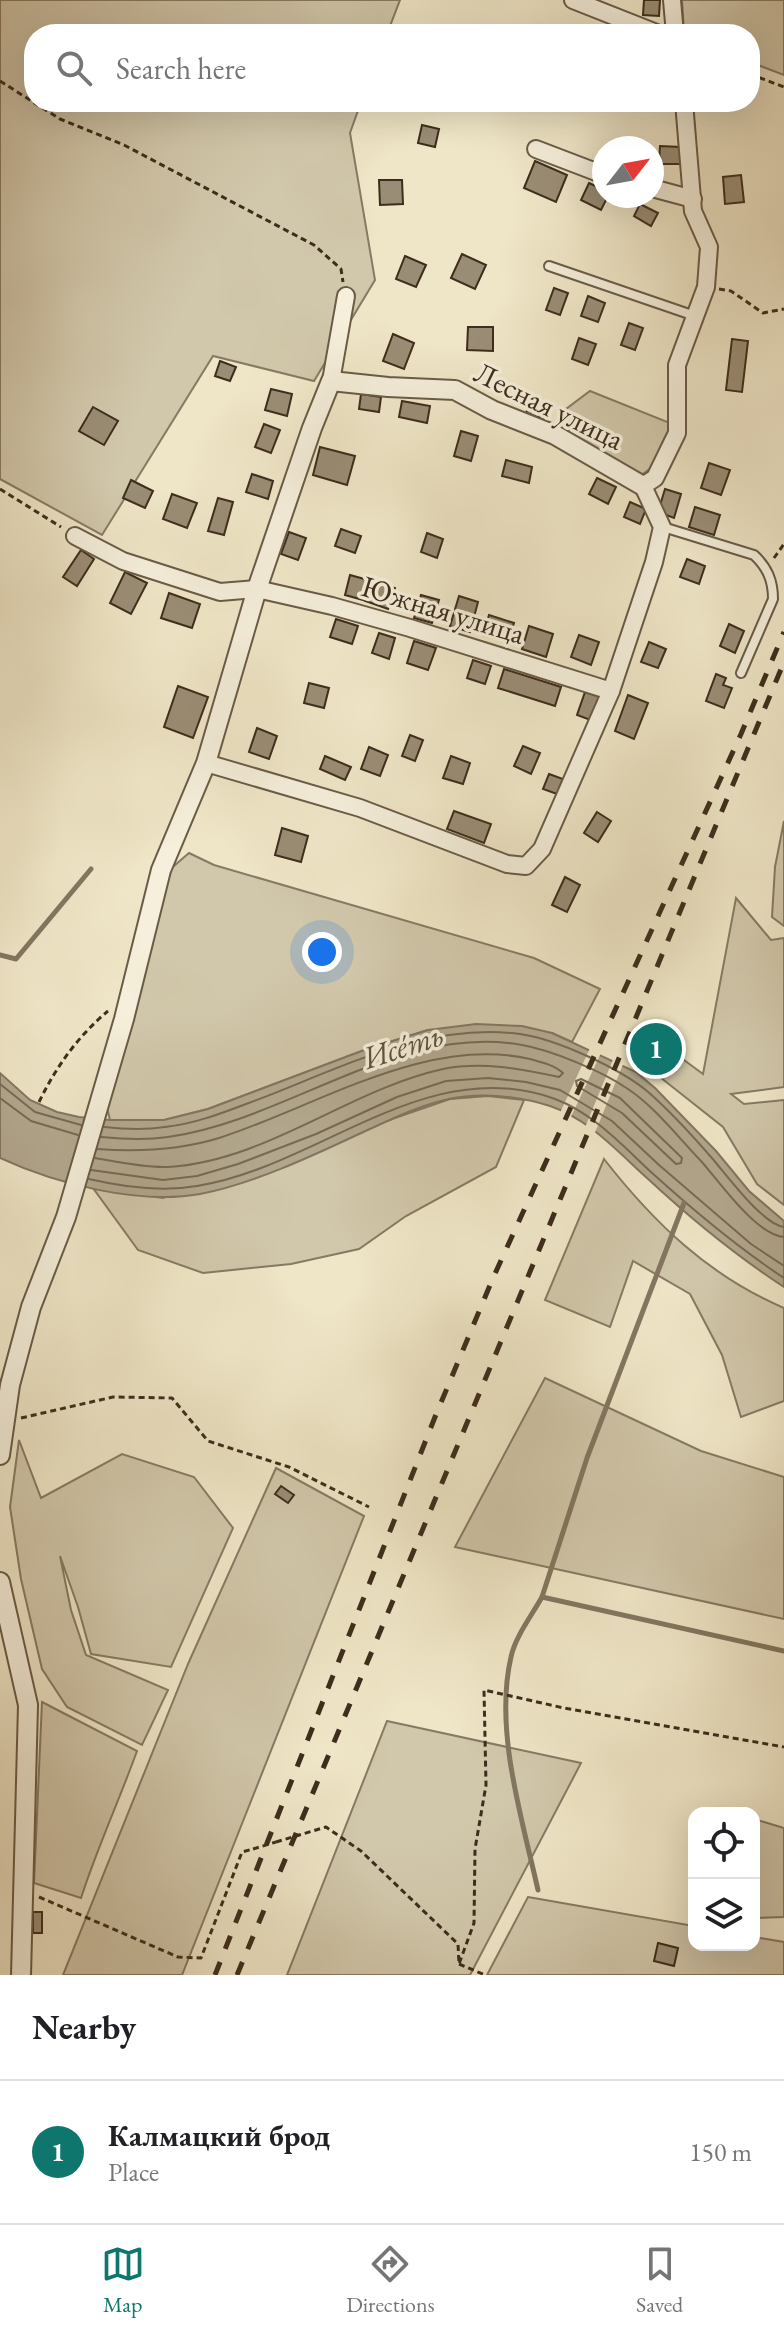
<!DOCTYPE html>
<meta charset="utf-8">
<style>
:root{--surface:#fff;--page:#f6f6f6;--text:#202124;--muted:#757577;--line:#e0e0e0;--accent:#0f766e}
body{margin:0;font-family:"EB Garamond",serif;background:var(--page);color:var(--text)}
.controls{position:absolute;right:24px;bottom:24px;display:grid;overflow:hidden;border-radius:16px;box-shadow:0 8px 32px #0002}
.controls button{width:72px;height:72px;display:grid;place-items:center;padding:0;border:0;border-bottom:2px solid var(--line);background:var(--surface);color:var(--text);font:40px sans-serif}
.compass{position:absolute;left:592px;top:136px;width:72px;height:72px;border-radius:50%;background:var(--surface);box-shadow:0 8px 32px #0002;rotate:59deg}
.you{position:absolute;left:322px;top:952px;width:28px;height:28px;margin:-20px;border:6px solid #fff;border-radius:50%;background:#1a73e8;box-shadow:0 0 0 12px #1a73e833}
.badge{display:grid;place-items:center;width:52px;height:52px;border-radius:50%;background:var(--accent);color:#fff;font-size:26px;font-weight:700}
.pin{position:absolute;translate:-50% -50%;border:4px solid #fff;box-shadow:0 2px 8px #0006}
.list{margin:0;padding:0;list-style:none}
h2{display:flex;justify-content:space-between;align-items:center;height:104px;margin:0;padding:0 32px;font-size:34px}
h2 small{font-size:26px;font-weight:400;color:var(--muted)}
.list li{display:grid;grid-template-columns:52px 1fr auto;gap:24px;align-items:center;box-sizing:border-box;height:144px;padding:0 32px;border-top:2px solid var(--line)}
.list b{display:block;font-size:30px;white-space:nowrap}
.list p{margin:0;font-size:26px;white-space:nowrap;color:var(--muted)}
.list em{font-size:26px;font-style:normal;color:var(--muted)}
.icon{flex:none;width:44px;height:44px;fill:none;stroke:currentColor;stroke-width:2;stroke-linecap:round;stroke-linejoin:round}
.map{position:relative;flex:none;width:784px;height:1975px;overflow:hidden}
.search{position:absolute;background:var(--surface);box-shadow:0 8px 32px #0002;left:24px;right:24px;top:24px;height:88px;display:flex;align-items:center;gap:20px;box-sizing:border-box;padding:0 28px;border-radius:32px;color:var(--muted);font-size:30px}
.sheet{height:248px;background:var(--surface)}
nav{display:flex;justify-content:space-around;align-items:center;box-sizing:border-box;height:112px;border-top:2px solid var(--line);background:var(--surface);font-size:22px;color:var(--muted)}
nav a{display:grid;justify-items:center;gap:4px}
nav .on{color:var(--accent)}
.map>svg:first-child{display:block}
.green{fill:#d1c7aa;stroke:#877a63;stroke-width:2}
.water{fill:#b2a78d;stroke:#837660;stroke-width:2}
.pier{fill:#efe6c7}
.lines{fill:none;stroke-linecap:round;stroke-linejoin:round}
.shore{stroke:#786a54;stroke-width:2}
.stream{stroke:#837660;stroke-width:5}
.building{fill:#9a8d75;stroke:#3d2d1c;stroke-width:2}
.service-casing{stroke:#6a5b47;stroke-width:12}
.minor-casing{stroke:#6a5b47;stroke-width:20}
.tertiary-casing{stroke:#6a5b47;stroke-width:22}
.path{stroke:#3d2d1c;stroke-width:3;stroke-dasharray:6 4;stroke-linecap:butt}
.service{stroke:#f5efdb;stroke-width:8}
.minor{stroke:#f5efdb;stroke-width:16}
.tertiary{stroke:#f5efdb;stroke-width:18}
.rail{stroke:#3d2d1c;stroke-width:5;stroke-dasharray:14 14;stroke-linecap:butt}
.path-bridge{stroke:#3d2d1c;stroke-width:3;stroke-dasharray:6 4;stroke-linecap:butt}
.labels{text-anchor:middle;stroke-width:7;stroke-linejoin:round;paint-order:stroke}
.street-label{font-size:30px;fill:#3d2d1c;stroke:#f5efdb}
.water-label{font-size:32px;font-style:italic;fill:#60523e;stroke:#f5efdb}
</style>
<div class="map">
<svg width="784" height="1975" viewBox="0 0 784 1975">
<rect width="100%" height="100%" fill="#efe6c7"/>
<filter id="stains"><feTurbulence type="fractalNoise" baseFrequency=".0025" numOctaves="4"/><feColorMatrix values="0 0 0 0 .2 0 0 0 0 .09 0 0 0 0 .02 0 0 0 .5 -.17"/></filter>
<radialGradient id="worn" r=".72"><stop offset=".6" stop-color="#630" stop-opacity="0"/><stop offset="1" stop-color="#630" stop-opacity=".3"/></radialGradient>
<g class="green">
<path d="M0 0H400L387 34H34V102H361L350 133 375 280 314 381 213 356 102 535 0 479Z"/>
<path d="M682 0H784V75L750 62V34H684Z"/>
<path d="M590 391 670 423 663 459 640 476 570 434 566 409Z"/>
<path d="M784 821V926L772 917 775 867Z"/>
<path d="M189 853 214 865 534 958 600 989 572 1042 552 1033 428 1030 367 1049 208 1109 164 1120H110L103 1092 167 872Z"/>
<path d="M736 898 771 940 784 938V1087L731 1094 744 1104 784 1100V1205L757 1184 723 1127 651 1070 661 1043 703 1074Z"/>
<path d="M488 1096 524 1100 496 1167 406 1216 359 1249 291 1264 203 1273 138 1250 93 1188 163 1198 450 1099Z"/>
<path d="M604 1159C654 1223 709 1276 784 1308V1401L741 1417 722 1355 690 1294 633 1261 610 1327 545 1300Z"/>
<path d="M545 1378 701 1451 784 1477V1619L455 1547Z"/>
<path d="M19 1440 41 1498 122 1454 194 1477 233 1528 171 1667 91 1654 78 1607 60 1556 71 1610 86 1655 168 1690 142 1745 67 1707 42 1669 21 1579 10 1507Z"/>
<path d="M276 1468 364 1516 182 1975H63L188 1664Z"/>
<path d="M42 1702 137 1751C119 1801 97 1848 81 1898L34 1883Z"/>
<path d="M387 1721 581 1763 470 1975H287Z"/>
<path d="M754 1819 784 1828V1917L754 1918Z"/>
<path d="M528 1897 694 1926V1945H754V1937L784 1942V1975H487Z"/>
</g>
<path class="water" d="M476 1024 522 1026 552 1033 636 1072 655 1088 716 1151 749 1191 784 1221V1287C735 1255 690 1218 647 1178 618 1152 589 1119 550 1106 520 1096 480 1092 449 1099 417 1106 388 1121 359 1134 310 1157 252 1184 200 1194 139 1205 56 1184 0 1158V1073L30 1100 57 1112 79 1117 110 1120H164L208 1109 367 1049 428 1030Z"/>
<g class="pier">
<path d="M591 1046 602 1051 569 1121 559 1115Z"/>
<path d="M614 1057 624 1062 594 1135 584 1130Z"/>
</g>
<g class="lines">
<g class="shore">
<path d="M581 1079 620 1098 682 1158 681 1163 676 1164 622 1113 577 1086 576 1081Z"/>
<path d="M0 1084 35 1112 81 1125"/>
<path d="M0 1098 31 1121 78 1135"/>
<path d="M104 1127C123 1129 145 1130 165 1127 193 1124 220 1114 246 1104 334 1072 424 1021 520 1034 556 1039 619 1068 647 1091 669 1110 691 1134 711 1157 726 1174 762 1224 784 1227"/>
<path d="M101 1137C122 1139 147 1140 168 1137 286 1121 398 1023 522 1045 551 1050 602 1071 628 1089 655 1107 678 1137 701 1161 719 1181 756 1235 784 1237"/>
<path d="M95 1158C117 1162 145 1168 168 1167 267 1161 348 1090 443 1069 482 1061 521 1069 559 1077L563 1073C554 1065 541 1062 530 1059 425 1035 316 1107 219 1138 180 1150 138 1152 97 1149"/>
<path d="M91 1170 163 1180 197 1176 238 1164 316 1134 397 1097 446 1081 488 1078 526 1082 560 1090 612 1121 659 1165 751 1244 784 1266"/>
<path d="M89 1179C123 1187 162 1192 197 1186 318 1167 427 1052 555 1099 593 1113 622 1145 651 1172 693 1210 737 1247 784 1278"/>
</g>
<g class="stream">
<path d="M0 955 16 959 91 869"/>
<path d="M542 1597 587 1458 684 1203"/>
<path d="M538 1890C522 1818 494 1730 511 1657 515 1637 532 1615 542 1597L784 1651"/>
</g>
</g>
<g class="building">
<path d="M644 0H660L659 16 643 15Z"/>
<path d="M422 125 439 129 435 147 418 143Z"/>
<path d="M660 146 681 147V164H659Z"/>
<path d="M535 161 567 175 556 202 524 188Z"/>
<path d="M741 175 744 202 725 204 723 177Z"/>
<path d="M379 180H402L403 204 380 205Z"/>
<path d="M589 183 604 190V196H608L601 210 581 200Z"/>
<path d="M640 204 658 213 651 226 634 216Z"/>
<path d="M462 254 486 265 475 289 451 278Z"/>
<path d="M405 256 426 265 416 287 396 279Z"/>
<path d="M554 288 568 293 560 315 546 310Z"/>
<path d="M588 296 605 303 598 322 581 316Z"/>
<path d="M629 323 643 328 635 350 621 345Z"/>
<path d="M468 327H493V351L467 350Z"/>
<path d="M393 334 414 343 404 369 383 361Z"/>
<path d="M579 338 596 344 588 365 572 359Z"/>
<path d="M732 339 748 341 742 392 726 390Z"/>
<path d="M220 361 236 367 230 381 215 376Z"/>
<path d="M271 389 292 394 287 416 265 410Z"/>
<path d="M361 394 381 397 379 412 359 409Z"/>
<path d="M402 401 430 406 427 423 399 417Z"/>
<path d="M530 403 547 409 543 419 526 413Z"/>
<path d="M93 407 118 421 104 445 79 431Z"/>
<path d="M264 424 280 430 271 453 255 447Z"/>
<path d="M461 431 478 436 471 461 454 456Z"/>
<path d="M320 447 355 456 347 485 313 475Z"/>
<path d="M506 460 532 467 529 483 502 476Z"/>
<path d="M709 463 730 470 721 495 701 488Z"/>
<path d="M252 474 273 481 268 499 246 492Z"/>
<path d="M597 478 616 487 608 504 589 494Z"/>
<path d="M131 480 153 491 145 508 123 498Z"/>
<path d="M665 489 681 494 674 518 658 512Z"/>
<path d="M172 494 197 503 187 528 163 519Z"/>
<path d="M218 498 233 502 224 535 208 531Z"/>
<path d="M630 502 646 509 640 524 624 517Z"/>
<path d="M695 507 720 515 714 535 689 527Z"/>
<path d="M341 529 361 536 355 553 335 546Z"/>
<path d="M289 532 306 538 298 560 281 554Z"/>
<path d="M427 533 443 539 437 558 421 552Z"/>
<path d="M81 550 94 559 77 586 63 577Z"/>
<path d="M687 559 705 566 699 584 680 577Z"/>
<path d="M125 572 147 583 131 614 110 603Z"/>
<path d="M350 575 368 580 363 600 345 595Z"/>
<path d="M372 580 395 588 388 609 365 601Z"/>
<path d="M169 593 200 604 192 628 161 618Z"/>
<path d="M421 595 439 600 432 623 414 618Z"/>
<path d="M459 596 478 602 470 632 450 626Z"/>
<path d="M489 615 514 623 508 642 483 635Z"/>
<path d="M336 619 358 626 352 644 330 637Z"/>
<path d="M729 624 744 631 735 653 720 646Z"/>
<path d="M529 626 553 634 546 657 522 649Z"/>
<path d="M379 633 395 638 389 659 372 653Z"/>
<path d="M579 635 599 642 591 665 571 657Z"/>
<path d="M414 641 436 648 428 670 407 663Z"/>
<path d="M649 642 666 649 658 668 641 662Z"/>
<path d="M473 660 491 666 485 684 467 678Z"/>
<path d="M504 669 561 687 555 706 498 688Z"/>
<path d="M716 674 726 678 723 685 732 688 724 708 706 701Z"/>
<path d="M309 683 329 688 324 708 304 703Z"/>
<path d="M178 686 208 697 193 738 164 727Z"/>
<path d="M585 692 601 697 593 721 577 715Z"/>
<path d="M628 695 648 703 634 739 615 731Z"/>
<path d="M257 728 277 736 269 759 249 752Z"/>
<path d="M410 735 423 740 415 761 402 756Z"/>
<path d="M523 746 540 753 531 774 514 766Z"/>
<path d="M369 747 388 755 380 776 361 769Z"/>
<path d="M325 756 351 767 345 780 320 769Z"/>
<path d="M451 756 470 763 463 784 443 778Z"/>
<path d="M549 774 563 779 557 794 543 789Z"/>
<path d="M454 811 491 824 484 843 447 829Z"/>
<path d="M597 812 611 821 598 842 584 833Z"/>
<path d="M282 828 308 836 301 862 275 855Z"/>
<path d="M565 877 580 885 567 912 552 905Z"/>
<path d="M281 1486 294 1495 288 1503 275 1494Z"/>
<rect x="33" y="1912" width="9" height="21"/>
<path d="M658 1943 678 1948 674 1966 654 1961Z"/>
</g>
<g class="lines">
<g class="service-casing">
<g id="service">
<path d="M549 266 695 316"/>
<path d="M663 527 754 555C767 567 773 580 773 599L741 673"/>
</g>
</g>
<g class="minor-casing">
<g id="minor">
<path d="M573 0 659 34"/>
<path d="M672 0 675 34"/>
<path d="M536 149 604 175"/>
<path d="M652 188 693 199"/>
<path d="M331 381 346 296"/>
<path d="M75 536 123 561 220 592 257 589 332 606 410 628 611 691"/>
<path d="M206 763 360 808 507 864 526 866 542 849 611 691 654 562 662 527 643 486 655 478 677 433V365L706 287 709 247 693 211 684 102"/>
</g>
</g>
<g class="tertiary-casing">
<g id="tertiary">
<path d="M0 1455 10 1385 31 1307 66 1217 124 1019 161 870 206 763 257 589 312 428 331 381 388 387 455 390 492 410 555 435 643 486"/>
<path d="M0 1582 28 1705 21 1975"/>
</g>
</g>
<g class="path">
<path d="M750 74 784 87"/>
<path d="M0 81 60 119 124 145 314 245 341 269 343 282"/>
<path d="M719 289 731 291 763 313 784 309"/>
<path d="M0 489 61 527"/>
<path d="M774 558 784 544"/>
<path d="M39 1102C56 1067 78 1036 108 1011"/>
<path d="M21 1418 113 1397 172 1398 208 1441 289 1467 369 1507"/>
<path d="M276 1842 326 1827 361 1851 458 1944 459 1964 474 1923 475 1849 486 1785 484 1690 564 1708 784 1747"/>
<path d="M39 1897 178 1957 201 1958 242 1852 253 1849"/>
<path d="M459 1964 485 1975"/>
</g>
<use href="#service" class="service"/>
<use href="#minor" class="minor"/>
<use href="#tertiary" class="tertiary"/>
<g class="rail">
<path d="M215 1975 435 1417 493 1278 741 734 784 632"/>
<path d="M237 1975 784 662"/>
</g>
<path class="path-bridge" d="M253 1849 276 1842"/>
</g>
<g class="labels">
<g class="street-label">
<text transform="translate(549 406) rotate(26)" y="10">Лесная улица</text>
<text transform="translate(443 610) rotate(17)" y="10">Южная улица</text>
</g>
<g class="water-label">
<text transform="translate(403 1046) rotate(-18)" y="11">Исе́ть</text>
</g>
</g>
<rect width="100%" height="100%" filter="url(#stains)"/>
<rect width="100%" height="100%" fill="url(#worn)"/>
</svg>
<div class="controls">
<button><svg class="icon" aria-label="locate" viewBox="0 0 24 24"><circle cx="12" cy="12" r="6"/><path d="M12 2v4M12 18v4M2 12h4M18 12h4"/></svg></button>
<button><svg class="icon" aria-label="layers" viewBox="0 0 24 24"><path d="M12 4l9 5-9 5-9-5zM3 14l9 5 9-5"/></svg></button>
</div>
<svg class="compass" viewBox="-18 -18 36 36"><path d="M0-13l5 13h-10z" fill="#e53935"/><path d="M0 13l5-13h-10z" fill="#757577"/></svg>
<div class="you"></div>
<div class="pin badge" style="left:656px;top:1049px">1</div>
<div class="search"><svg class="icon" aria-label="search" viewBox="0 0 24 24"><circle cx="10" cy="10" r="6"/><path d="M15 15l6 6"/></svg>Search here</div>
</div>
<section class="sheet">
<h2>Nearby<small></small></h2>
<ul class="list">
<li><span class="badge">1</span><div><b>Калмацкий брод</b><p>Place</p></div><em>150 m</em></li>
</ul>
</section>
<nav>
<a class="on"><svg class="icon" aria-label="map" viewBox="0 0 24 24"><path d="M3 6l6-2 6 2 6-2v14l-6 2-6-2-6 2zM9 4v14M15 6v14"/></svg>Map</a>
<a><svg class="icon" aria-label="directions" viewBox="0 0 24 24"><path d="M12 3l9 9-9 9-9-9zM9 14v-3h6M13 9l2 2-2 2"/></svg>Directions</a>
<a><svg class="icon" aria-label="saved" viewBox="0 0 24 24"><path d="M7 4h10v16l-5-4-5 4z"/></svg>Saved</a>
</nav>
